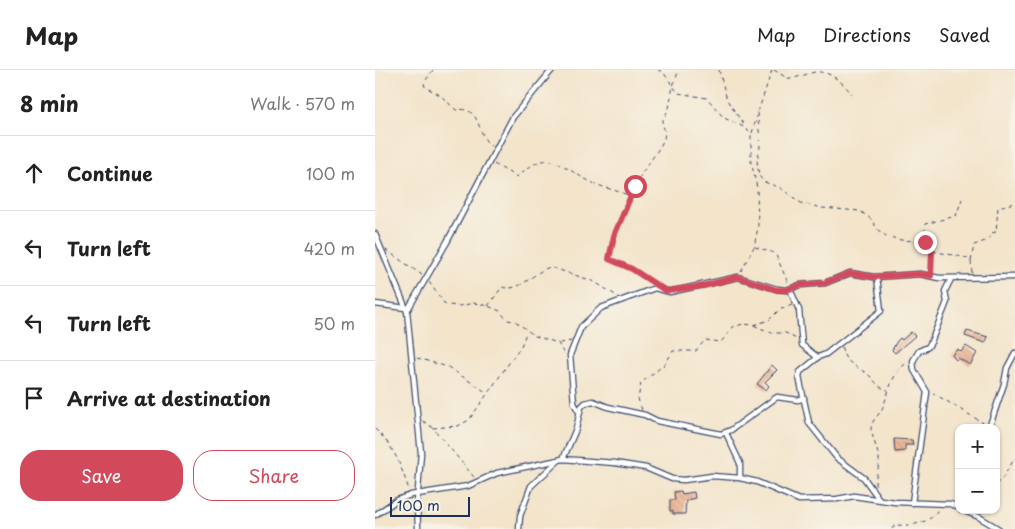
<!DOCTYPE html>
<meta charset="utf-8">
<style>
:root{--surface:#fff;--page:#f2f2f2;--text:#222;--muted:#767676;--line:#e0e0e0;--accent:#d1495b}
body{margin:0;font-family:"Playpen Sans",sans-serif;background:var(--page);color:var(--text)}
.controls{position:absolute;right:15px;bottom:15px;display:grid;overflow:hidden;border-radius:10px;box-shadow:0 1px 4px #0004}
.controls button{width:45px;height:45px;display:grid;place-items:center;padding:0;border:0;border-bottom:1px solid var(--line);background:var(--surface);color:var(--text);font:25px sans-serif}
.scale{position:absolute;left:15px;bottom:12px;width:80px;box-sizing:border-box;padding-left:5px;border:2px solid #1b2f5e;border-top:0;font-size:14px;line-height:18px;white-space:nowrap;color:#1b2f5e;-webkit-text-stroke:4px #f7f3e8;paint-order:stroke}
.stop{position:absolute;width:15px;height:15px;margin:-11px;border:4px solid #d1495b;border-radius:50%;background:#fff}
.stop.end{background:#d1495b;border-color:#fff;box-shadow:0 1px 5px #0008}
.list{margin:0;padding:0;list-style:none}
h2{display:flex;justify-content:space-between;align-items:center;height:65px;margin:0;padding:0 20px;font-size:21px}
h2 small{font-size:16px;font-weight:400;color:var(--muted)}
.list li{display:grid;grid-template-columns:32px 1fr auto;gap:15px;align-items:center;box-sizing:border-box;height:75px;padding:0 20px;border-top:1px solid var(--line)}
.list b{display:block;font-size:19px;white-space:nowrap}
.list em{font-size:16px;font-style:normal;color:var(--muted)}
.actions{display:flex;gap:10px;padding:15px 20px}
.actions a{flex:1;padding:11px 0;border:1px solid var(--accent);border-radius:20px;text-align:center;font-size:18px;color:var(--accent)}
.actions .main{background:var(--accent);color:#fff}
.icon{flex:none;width:28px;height:28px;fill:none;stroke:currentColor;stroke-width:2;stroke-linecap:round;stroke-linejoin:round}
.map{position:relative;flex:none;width:640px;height:459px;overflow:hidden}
header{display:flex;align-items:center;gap:30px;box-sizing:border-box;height:70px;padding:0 25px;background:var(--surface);border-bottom:1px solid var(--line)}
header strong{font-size:24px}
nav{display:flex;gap:28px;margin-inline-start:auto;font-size:18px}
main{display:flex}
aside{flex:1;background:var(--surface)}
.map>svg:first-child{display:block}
.building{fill:url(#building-back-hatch)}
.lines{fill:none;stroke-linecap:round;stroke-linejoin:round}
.street-casing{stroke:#3b4a6e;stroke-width:7}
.path{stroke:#3b4a6e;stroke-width:1;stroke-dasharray:4 4;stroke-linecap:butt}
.street{stroke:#fff;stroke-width:4.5}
.route{stroke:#d1495b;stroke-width:6}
</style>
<header>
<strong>Map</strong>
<nav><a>Map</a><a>Directions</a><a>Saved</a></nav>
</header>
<main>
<aside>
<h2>8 min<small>Walk · 570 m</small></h2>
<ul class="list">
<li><svg class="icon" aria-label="ahead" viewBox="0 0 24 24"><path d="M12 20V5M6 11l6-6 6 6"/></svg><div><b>Continue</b></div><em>100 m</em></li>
<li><svg class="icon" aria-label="left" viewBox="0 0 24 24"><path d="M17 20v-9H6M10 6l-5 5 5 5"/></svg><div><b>Turn left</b></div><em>420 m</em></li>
<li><svg class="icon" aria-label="left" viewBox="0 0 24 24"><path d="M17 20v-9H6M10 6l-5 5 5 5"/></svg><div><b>Turn left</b></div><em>50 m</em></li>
<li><svg class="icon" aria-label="arrive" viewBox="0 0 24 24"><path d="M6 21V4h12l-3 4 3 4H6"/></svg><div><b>Arrive at destination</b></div></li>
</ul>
<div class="actions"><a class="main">Save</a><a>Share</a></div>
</aside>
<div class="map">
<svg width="640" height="459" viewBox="0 0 640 459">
<defs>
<pattern id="building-back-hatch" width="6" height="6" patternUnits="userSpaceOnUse" patternTransform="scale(1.25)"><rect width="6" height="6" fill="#ebb695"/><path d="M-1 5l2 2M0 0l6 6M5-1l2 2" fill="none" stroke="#c99d83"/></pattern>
</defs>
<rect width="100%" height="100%" fill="#f7f3e8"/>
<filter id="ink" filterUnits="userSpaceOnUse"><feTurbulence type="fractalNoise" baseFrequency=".02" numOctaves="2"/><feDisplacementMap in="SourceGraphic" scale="10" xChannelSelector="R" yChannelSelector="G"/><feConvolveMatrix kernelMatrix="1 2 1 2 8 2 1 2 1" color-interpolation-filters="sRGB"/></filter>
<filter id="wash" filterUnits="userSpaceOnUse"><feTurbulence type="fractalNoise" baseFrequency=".0096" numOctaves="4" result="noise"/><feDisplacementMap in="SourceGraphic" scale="20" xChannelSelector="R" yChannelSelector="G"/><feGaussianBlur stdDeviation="1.12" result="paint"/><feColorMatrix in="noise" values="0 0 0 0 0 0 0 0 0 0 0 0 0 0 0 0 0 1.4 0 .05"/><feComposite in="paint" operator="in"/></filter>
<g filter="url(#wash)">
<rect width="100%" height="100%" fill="#f3e4ca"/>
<g id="blocks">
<g class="building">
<path d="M592 261 613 267 610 273 590 266Z"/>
<path d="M536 262 540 266 520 283 517 280 522 271 525 268 527 270Z"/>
<path d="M591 276 602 283 595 295 583 288 581 290 577 285 583 279 586 282Z"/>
<path d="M397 295 402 300 390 312 394 316 391 320 382 314Z"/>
<path d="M519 369 537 370 538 375H530V381L520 382Z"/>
<path d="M306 421 307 424 319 422 320 428 311 430 310 444H298V441H295V430H300L299 422Z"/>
</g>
</g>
</g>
<g filter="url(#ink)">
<use href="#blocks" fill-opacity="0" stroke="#3b4a6e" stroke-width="1"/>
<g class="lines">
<g class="street-casing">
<g id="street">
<path d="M0 164 32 241 46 383 42 433 43 459"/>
<path d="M415 219 424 240 427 275 441 286V289L425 302 424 307 434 353 462 388 489 408 504 429"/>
<path d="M0 234 31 238"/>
<path d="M32 241 72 172 138 47 177 0"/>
<path d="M441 288 451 284 506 241 502 207"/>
<path d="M204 342 199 333 195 285 206 257 226 238 280 218 295 222 363 207 402 219 412 220 425 215 450 213 475 203 499 207 545 204 564 208 640 207"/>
<path d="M614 358 629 314 632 298 640 283"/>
<path d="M351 363 365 393V408"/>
<path d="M188 389 201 359 206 337 210 333 218 331 233 337 270 345 282 351 346 364 356 360 402 327 423 330 429 328"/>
<path d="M537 433 552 322 539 300 538 291 544 281 553 277 556 272 572 232 570 221 576 209"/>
<path d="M587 440 604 447 624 459"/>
<path d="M0 445 22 430 36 425 93 416 122 403 188 389 240 393 271 398 297 409 309 410 337 406 365 408 382 412 424 430 462 429 479 426 520 432 575 434 584 437"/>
<path d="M144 459 145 446 156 416 184 390"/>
</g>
</g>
<g class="path">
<path d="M58 0 49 13 50 17 65 25 81 40C107 35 101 65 116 76"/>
<path d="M283 0 288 2 303 23 332 28 349 48 369 57 376 64V91L382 118 383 157 379 177 365 203"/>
<path d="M344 0 352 30 369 55"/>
<path d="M399 0 412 8C422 9 430 4 440 2 455 0 468 13 477 24"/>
<path d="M383 42 397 0"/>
<path d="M383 43 385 77 382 91 384 106 389 112 404 117 426 133 447 138 485 141 496 149 503 160 511 166 526 170 553 172 557 181 593 188 596 191 597 203"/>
<path d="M377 63 382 46"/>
<path d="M119 94 142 107C175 77 181 94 214 111 227 118 242 120 255 126"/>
<path d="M550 171V154L581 146 587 129"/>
<path d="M380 177 400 183 414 215"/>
<path d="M11 180 47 205"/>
<path d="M596 191 599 175 613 170 616 163 621 162 623 137 640 133"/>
<path d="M556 202 557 181"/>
<path d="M54 212 69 233 73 235 84 236 99 233 113 236 125 241 132 250 140 251 160 266 183 273 189 284"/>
<path d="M278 213 257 199 234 189C235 171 256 122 266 105 273 93 283 82 289 69L290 62 287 52 294 38 298 16 304 0"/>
<path d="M113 236 127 217C145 223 158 202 175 197L218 211 242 226"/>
<path d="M379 255 394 250 404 240 417 235"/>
<path d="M185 273 196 271"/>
<path d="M467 277C467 294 488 298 497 308 503 315 504 318 513 320"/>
<path d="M42 288 73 297 111 322"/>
<path d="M558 323 610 354"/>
<path d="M267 340 263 329 266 313 290 294 298 281H321L330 270 346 272 358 257 368 254 378 255 397 263H411L421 269"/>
<path d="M48 351 58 358 99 407"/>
<path d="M58 358 83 356 94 350 146 276 152 261"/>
<path d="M0 359C19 376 26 396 34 420"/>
<path d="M621 414 627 409 640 388"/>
<path d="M500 415C500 406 505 397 504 388 503 382 496 362 496 359 496 350 503 347 507 339 514 324 516 302 532 293"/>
<path d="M517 459 520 455C535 456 558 454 564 437"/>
</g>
<use href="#street" class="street"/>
</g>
</g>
<g class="lines" filter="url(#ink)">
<path class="route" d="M260 116 239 166 234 189 257 199 291 221 328 216 363 207 402 220H412L425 215 450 213 475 203 499 207 545 204 556 206 557 180 554 173 550 172"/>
</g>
</svg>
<div class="controls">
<button>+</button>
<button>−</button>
</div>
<div class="scale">100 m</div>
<div class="stop" style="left:260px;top:116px"></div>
<div class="stop end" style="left:550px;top:172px"></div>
</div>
</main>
